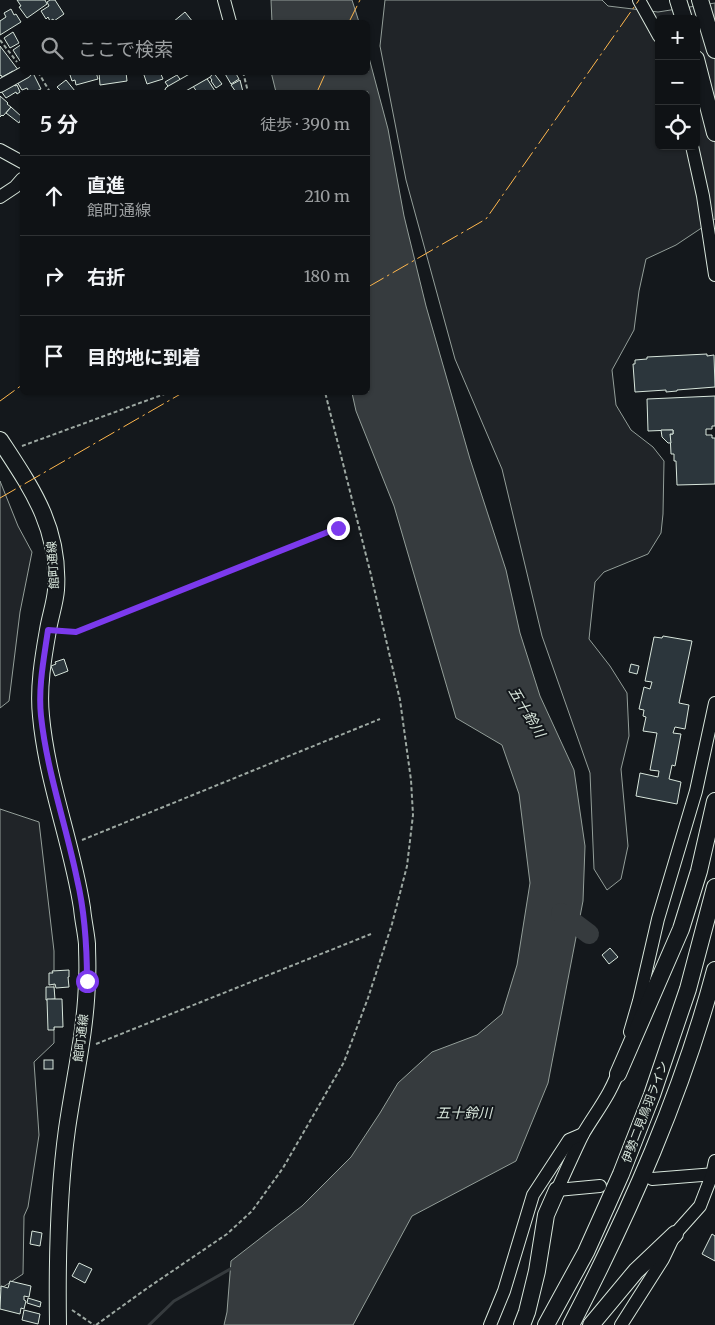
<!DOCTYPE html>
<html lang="ja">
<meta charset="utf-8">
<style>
:root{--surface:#0f1215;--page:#181b1e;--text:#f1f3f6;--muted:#9b9ea0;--line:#2f3234}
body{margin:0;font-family:Merriweather,"Noto Sans JP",serif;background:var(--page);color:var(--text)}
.controls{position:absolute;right:15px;top:15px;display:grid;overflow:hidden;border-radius:8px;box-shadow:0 1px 4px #0004}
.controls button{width:45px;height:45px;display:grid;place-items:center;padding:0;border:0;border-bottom:1px solid var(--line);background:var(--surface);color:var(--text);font:25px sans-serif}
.stop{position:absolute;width:15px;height:15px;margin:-11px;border:4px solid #7c3aed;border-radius:50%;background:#fff}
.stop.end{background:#7c3aed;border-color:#fff;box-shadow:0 1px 5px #0008}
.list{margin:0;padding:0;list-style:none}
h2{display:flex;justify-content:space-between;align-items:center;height:65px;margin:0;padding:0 20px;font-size:21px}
h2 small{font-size:16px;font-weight:400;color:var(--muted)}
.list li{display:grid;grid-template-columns:32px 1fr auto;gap:15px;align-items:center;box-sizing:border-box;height:80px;padding:0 20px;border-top:1px solid var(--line)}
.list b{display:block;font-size:19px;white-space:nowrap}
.list p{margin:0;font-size:16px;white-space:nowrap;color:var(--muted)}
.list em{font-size:16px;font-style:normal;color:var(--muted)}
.icon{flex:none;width:28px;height:28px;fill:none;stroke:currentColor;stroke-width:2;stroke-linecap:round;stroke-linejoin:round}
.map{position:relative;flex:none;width:715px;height:1325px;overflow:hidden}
.search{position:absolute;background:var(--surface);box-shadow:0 1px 4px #0004;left:20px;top:20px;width:350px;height:55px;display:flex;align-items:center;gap:12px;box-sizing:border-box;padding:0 18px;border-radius:8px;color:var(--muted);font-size:19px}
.panel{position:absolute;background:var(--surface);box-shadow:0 1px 4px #0004;left:20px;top:90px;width:350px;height:305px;border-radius:8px}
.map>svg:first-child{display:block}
.green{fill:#202428;stroke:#939e99;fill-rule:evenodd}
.water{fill:#363b3e;stroke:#939e99}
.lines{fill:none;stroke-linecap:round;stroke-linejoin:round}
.stream{stroke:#363b3e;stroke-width:3}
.river{stroke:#363b3e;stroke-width:20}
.building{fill:#2c363c;stroke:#d8e6dc}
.minor-casing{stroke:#d8e6dc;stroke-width:14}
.major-casing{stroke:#d8e6dc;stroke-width:18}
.path{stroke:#9da8a2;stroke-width:2;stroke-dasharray:4 2.5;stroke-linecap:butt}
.minor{stroke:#14181c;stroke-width:12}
.major{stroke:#14181c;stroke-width:16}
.power{stroke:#ffb74d;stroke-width:1;stroke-dasharray:18 4 2.5 4;stroke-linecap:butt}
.route{stroke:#7c3aed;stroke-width:6}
.labels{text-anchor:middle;stroke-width:4;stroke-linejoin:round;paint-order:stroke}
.street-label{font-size:12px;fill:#d8e6dc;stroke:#14181c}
.water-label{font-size:14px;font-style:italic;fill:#d8e6dc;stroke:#14181c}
</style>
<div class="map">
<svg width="715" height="1325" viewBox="0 0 715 1325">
<rect width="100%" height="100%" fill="#14181c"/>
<g class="green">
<path d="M385 0H602L608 6 658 12 715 3V219L676 245 646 259 639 291 634 330 612 370 616 405 631 430 653 447 664 461 663 514 661 533 648 554 604 572 595 582 589 639 610 666 627 693 629 736 621 769 628 846 621 879 607 890 594 869 590 773 542 636 502 469 455 359 406 180 380 46ZM659 19H696V146H659Z"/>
<path d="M0 481 18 526 32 552 20 612 9 701 0 708Z"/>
<path d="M0 809 39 822 54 951V1043L34 1062 39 1135 28 1207 24 1216 23 1274 0 1289Z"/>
</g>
<g class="water">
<path d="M271 0H352L359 22H272Z"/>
<path d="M368 54 388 129 404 216 426 306 470 459 506 570 520 633 540 696 574 770 585 846 583 901 548 1083 516 1161 412 1216 353 1325H224L227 1312 231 1261 302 1206 351 1157 380 1113 398 1083 432 1052 477 1035 502 1014 517 965 530 883 519 794 502 745 456 718 394 506 356 411 352 393 368 392V92H276L271 72H368Z"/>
</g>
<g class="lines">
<path class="stream" d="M149 1325 174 1301 232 1268"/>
<path class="river" d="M561 913 589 934"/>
</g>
<g class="building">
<path d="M17 0H45L47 4 27 18 19 7 21 6Z"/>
<path d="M50 0H55L64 14 54 21 53 19 50 21 48 17 46 19 41 11 49 6 47 2Z"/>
<path d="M11 9 14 15 16 14 21 22 0 35V21L6 17 4 13Z"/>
<path d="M185 12 193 22H173Z"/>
<path d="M13 32 19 43 10 48 4 38Z"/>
<path d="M22 44V60L20 61 13 50Z"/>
<path d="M0 46 19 71 15 73 13 71 2 77 1 75 0 76Z"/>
<path d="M96 72 98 79 76 85 75 80 72 81 70 75 73 74V72Z"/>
<path d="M99 72H126L127 81 100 85Z"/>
<path d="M143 72H160L163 79 147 84Z"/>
<path d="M213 72 222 84 216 88 211 81 212 80 209 76Z"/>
<path d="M224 72H235L239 79 231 84Z"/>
<path d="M33 73 41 89 34 92H29L27 88 22 90 17 82Z"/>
<path d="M177 75 182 82 170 89 165 82Z"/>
<path d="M206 77 215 91 213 92H197L193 86Z"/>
<path d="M66 80 75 91 72 92H59L61 91 57 87Z"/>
<path d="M240 80 243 92H236L231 85Z"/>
<path d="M13 83 15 86 17 85 20 92 17 94 16 92 6 98 1 91Z"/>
<path d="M0 96 8 103 7 104 11 107 3 116 2 115 0 117Z"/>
<path d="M11 107 22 117 19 123 6 113Z"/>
<path d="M707 354V356L714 355 715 387 677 390V391L666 392V390L635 392 633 364H635V360L647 359V357Z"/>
<path d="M715 396V426H712V429H706V435H712V438H715V484L677 485 676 461H674V454H671L670 434H673V430L648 431 647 399Z"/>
<path d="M661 430H673V434H670L671 443H668L662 437Z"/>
<path d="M663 636 692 641 679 703 689 705 685 729 675 727 673 733 681 734 675 766 672 765 669 779 681 782 677 804 636 796 640 773 658 777 659 771 650 770 657 733 643 731 646 717 643 716 644 710 639 709 644 687 650 689 652 682 645 681 654 637 662 638Z"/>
<path d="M64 659 68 671 55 676 51 666 56 664 55 662Z"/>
<path d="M631 664 639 666 637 674 629 672Z"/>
<path d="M610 948 618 957 609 964 602 955Z"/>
<path d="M69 970V977H68L69 987 56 988 55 984 49 985V973H53L52 971Z"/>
<path d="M46 987H54L55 999 46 1000Z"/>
<path d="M47 999H62L63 1027H54V1030H48Z"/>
<rect x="44" y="1060" width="9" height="9"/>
<path d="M32 1231 42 1233 40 1246 30 1244Z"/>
<path d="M712 1234 715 1236V1261L702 1254Z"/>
<path d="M79 1263 92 1269 85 1283 72 1276Z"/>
<path d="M10 1281 31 1286 29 1297 24 1296V1300L26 1301 24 1309 21 1308 20 1314 0 1309 1 1286 8 1288Z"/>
<path d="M28 1298 41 1302 40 1307 27 1303Z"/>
<path d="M24 1310 40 1314 38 1324 22 1320Z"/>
</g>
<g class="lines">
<g class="minor-casing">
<g id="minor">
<path d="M224 0 230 22"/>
<path d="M639 0 659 36"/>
<path d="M0 86 25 72"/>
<path d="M171 92 206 72"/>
<path d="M692 146 703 196 715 275"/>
<path d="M0 150 22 162"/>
<path d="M0 197 15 187 22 179"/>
<path d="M630 1032 639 1001 658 919 696 791 715 703"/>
<path d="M652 1179 715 1174"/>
<path d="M557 1190C566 1171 574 1152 583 1134 596 1112 613 1091 620 1066"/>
<path d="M557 1190 600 1186"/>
<path d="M490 1325 504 1291 533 1195 569 1140 583 1134"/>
<path d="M621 1325 663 1259 675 1234 700 1206 712 1175 715 1161"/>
</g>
</g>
<g class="major-casing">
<g id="major">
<path d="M678 0 684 19"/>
<path d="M700 0 715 50"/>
<path d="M696 59 715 133"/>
<path d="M0 440C32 489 60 528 56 590 55 603 50 617 48 630 43 658 38 688 41 716 47 782 72 843 82 908 83 920 86 932 87 944 87 956 88 968 87 980 86 1030 74 1080 67 1129 58 1194 57 1260 58 1325"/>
<path d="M618 1074 681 929 699 871 715 801"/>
<path d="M522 1325 527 1312 537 1271 546 1215 557 1190"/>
<path d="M546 1325 586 1252 621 1174 652 1095 688 989 715 887"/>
<path d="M571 1325C630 1211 682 1094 715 970"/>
<path d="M591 1325 636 1271 675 1234"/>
</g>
</g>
<g class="path">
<path d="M0 40 17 62"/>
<path d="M38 72 50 92"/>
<path d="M243 72 248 92"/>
<path d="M22 446 170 392"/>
<path d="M63 631 76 632 338 528"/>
<path d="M82 840 380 719"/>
<path d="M96 1044 371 934"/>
<path d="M72 1310 94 1325"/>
<path d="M96 1325 146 1289 227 1234 252 1211 283 1168 344 1062 368 998 392 924 407 866 413 815 411 780 400 700 371 575 325 392"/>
</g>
<use href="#minor" class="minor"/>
<use href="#major" class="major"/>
<g class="power">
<path d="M349 22 360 0"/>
<path d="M317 92 326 72"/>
<path d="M368 287 486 219 639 0"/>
<path d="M0 401 22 385"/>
<path d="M0 498 184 392"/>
</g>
</g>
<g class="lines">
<path class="route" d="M87 981C87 947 85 913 77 879 66 825 47 772 41 716 38 687 44 658 48 630L76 632 338 528"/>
</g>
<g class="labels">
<g class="street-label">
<text transform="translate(53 565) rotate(-94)" y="4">館町通線</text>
<text transform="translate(81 1038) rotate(-83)" y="4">館町通線</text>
<text transform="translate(645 1112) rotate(-69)" y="4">伊勢二見鳥羽ライン</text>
</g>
<g class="water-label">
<text transform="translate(527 712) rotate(59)" y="5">五十鈴川</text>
<text x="464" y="1118">五十鈴川</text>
</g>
</g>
</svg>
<div class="controls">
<button>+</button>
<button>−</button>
<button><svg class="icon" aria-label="locate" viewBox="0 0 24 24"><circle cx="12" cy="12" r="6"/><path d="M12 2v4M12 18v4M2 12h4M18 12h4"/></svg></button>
</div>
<div class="stop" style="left:87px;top:981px"></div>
<div class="stop end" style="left:338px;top:528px"></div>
<div class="search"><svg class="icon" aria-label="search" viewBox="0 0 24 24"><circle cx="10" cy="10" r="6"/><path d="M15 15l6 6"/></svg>ここで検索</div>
<section class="panel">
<h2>5 分<small>徒歩 · 390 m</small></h2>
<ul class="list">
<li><svg class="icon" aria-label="ahead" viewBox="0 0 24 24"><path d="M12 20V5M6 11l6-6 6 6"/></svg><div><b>直進</b><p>館町通線</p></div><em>210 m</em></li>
<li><svg class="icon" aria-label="right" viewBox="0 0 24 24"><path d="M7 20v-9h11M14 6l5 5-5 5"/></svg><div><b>右折</b></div><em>180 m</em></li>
<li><svg class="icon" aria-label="arrive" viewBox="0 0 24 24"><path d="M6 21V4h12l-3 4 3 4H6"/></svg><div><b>目的地に到着</b></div></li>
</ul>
</section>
</div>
